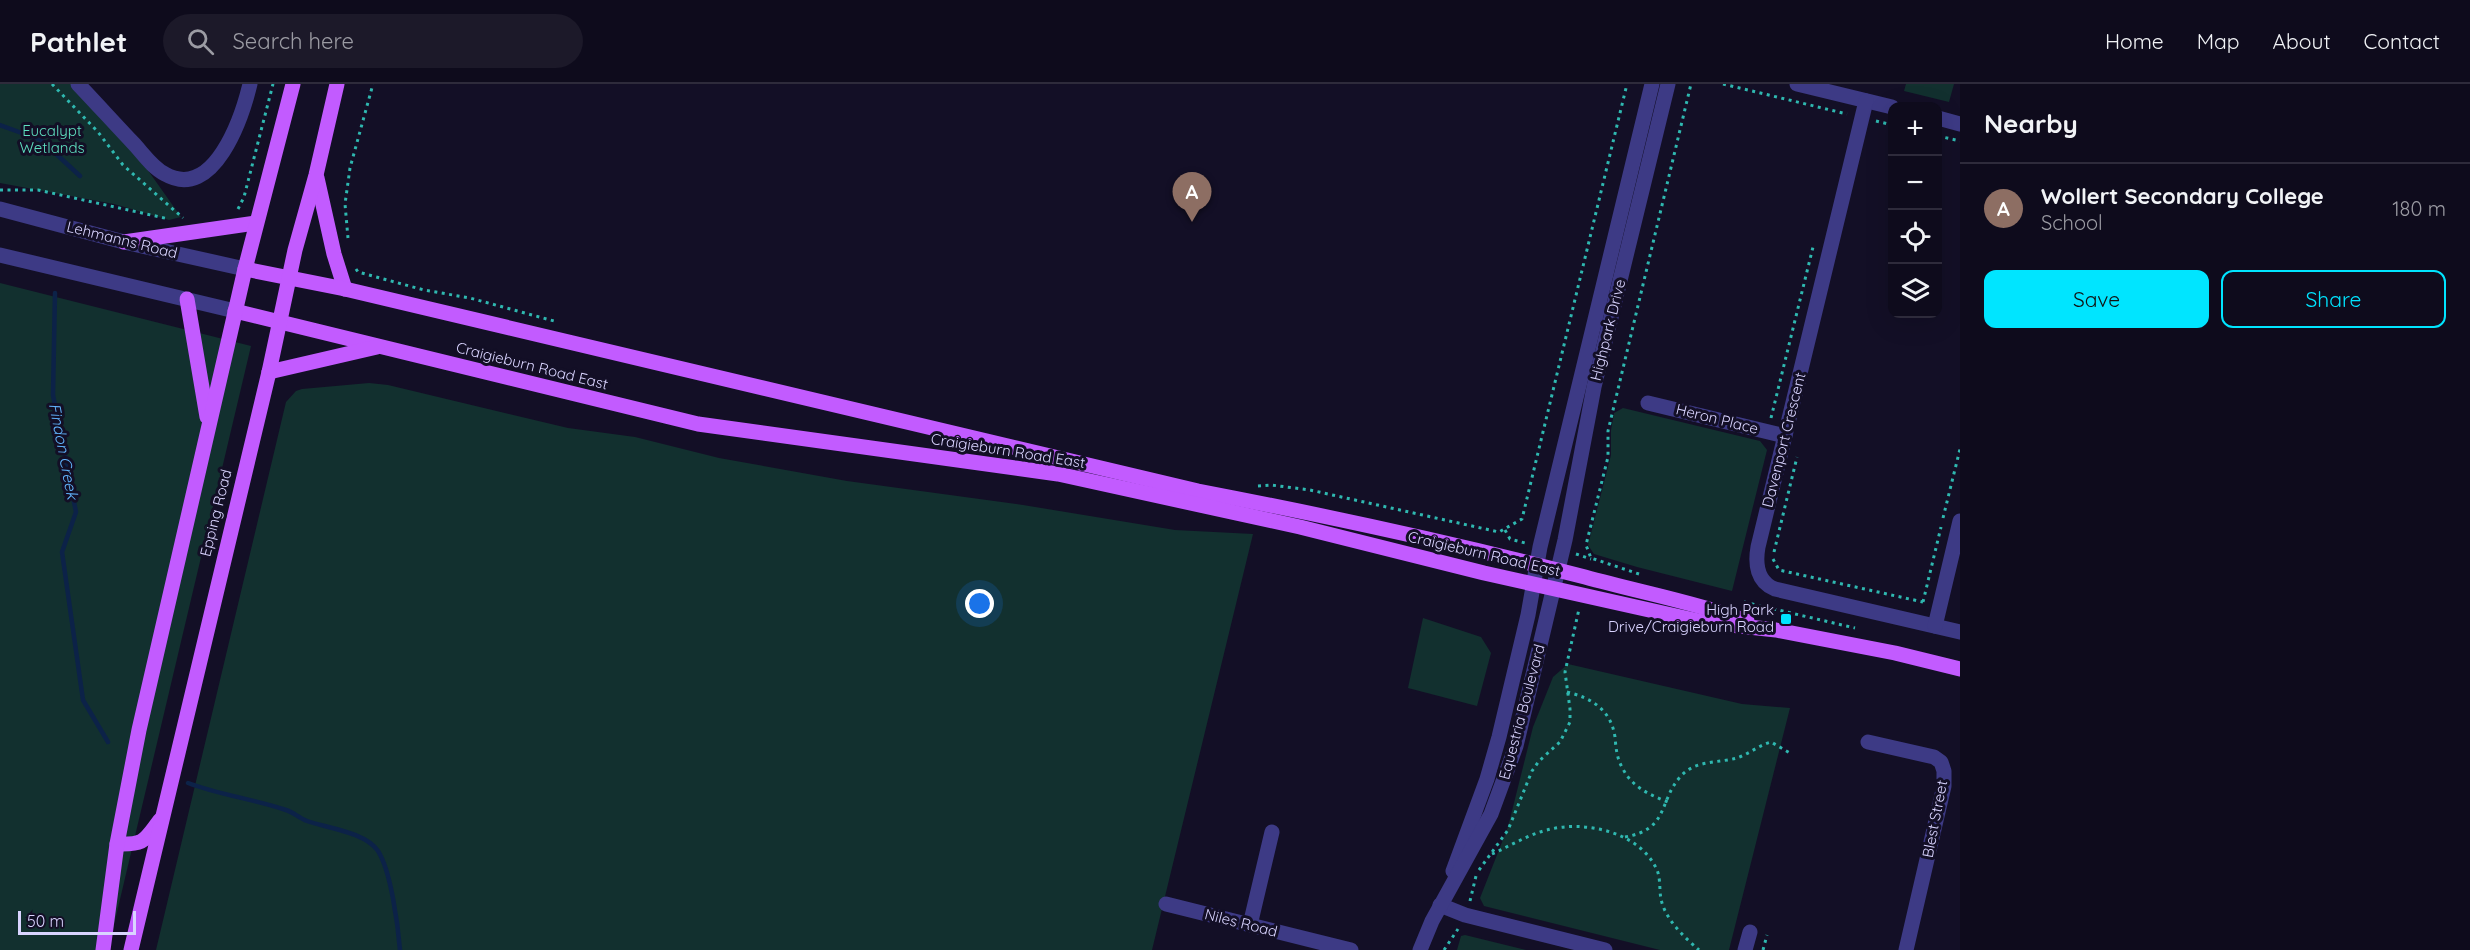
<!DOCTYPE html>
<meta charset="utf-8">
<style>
:root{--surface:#0e0b1c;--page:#1c1929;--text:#f1f3f6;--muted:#9b9ba3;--line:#2e2b3b;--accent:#00e5ff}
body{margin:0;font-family:Quicksand,sans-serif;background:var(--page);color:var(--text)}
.controls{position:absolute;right:18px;top:18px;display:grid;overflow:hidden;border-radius:12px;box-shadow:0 6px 24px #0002}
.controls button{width:54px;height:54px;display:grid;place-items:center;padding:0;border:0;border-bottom:2px solid var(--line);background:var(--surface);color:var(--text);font:30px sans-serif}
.scale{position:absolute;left:18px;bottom:15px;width:118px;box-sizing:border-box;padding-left:6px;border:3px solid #d9d4ff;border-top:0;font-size:16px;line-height:21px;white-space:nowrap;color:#d9d4ff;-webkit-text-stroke:4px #130f26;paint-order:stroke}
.you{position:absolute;left:980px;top:520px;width:21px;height:21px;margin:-15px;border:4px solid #fff;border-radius:50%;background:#1a73e8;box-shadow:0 0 0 9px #1a73e833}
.badge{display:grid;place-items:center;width:39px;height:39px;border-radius:50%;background:var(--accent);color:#fff;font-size:20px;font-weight:700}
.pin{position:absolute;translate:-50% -50px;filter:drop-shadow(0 2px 3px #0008)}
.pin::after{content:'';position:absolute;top:32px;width:21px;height:18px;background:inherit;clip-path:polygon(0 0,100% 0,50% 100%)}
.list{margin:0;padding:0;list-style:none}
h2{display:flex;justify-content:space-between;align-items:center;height:78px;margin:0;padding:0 24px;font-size:26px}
h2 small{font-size:20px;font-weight:400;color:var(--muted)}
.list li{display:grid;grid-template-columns:39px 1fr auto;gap:18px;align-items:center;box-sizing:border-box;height:90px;padding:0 24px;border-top:2px solid var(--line)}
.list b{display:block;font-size:22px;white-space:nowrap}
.list p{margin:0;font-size:20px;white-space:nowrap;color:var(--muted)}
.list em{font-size:20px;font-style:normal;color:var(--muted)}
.actions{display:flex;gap:12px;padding:18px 24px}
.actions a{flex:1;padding:14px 0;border:2px solid var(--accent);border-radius:12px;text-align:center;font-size:21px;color:var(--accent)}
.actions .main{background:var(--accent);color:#111}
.icon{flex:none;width:33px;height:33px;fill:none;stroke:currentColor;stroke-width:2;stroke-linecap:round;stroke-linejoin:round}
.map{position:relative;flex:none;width:1960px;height:866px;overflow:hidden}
header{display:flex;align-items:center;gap:36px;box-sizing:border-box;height:84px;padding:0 30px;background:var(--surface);border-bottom:2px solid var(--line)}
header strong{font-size:28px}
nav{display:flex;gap:33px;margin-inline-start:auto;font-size:21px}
.search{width:420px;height:54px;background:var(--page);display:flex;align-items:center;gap:15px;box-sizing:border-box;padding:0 21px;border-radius:33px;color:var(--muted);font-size:22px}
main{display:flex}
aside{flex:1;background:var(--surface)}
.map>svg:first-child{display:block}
.green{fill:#12302f}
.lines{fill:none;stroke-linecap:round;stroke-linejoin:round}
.stream{stroke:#0c2248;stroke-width:4.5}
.path{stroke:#2fb8b0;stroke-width:3;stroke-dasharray:3 4.5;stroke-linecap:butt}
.minor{stroke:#3d3a85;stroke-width:15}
.major{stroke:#c25bff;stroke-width:15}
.poi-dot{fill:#00e5ff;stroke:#130f26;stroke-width:2}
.labels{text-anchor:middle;stroke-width:6;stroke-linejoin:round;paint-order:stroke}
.park-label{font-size:15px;fill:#5fe0c0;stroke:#130f26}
.street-label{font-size:15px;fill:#d9d4ff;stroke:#130f26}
.poi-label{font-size:15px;fill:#d9d4ff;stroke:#130f26;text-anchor:end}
.water-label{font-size:16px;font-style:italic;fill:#62b6ff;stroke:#130f26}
</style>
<header>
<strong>Pathlet</strong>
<div class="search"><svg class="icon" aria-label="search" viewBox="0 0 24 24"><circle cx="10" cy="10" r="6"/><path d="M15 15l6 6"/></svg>Search here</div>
<nav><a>Home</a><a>Map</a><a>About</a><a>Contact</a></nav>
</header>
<main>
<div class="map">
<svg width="1960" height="866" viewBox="0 0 1960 866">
<rect width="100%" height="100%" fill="#130f26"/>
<g class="green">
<path d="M0 0H74L147 85 181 133 169 136 114 120 0 99Z"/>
<path d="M1906 0H1954L1949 18 1904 7Z"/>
<path d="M0 199 251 262 108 866H0Z"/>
<path d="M369 299 388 301 568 344 635 353 719 374 847 397 1023 421 1175 446 1253 450 1152 866H156L286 318 296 307 302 305Z"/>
<path d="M1623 324 1760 357 1767 366 1732 507 1637 483 1594 470 1588 461 1611 371V346L1614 329Z"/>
<path d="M1423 534 1481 553 1491 569 1477 622 1408 604Z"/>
<path d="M1568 580 1742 620 1790 624 1729 866H1660L1484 822 1480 814 1508 743 1533 643 1553 593Z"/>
<path d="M1465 851 1526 866H1457L1461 852Z"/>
</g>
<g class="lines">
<g class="stream">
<path d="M0 41 41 56 80 92"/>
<path d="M55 209 53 311 76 428 62 468 83 616 108 658"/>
<path d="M188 699C220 711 254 715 286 726 293 728 299 734 307 737 327 744 365 748 378 767 391 787 398 842 400 866"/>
</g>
<g class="path">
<path d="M52 0 98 48 123 81 183 134"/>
<path d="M1723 0 1847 30"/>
<path d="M1876 37 1892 41"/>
<path d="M1938 52 1960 57"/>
<path d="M0 106H38L169 135"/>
<path d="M238 125 244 113 273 0"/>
<path d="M348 154 345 120 350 84 373 0"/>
<path d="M356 185 358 188 424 206 470 214 554 237"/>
<path d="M1771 334 1813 163"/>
<path d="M1258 402 1271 401 1310 406 1499 448 1522 435 1627 0"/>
<path d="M1943 434 1960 365"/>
<path d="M1505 446 1510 455 1525 459"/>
<path d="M1774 468 1797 373"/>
<path d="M1576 470 1591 475"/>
<path d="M1773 475 1779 486 1923 518"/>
<path d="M1639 490 1591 474 1586 461 1608 373V347L1691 0"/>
<path d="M1744 518 1855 544"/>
<path d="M1923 518 1941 443"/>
<path d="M1567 608C1592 614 1611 626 1615 653 1616 665 1617 675 1623 685 1632 703 1650 711 1668 718"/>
<path d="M1625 753C1670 745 1658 717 1681 692 1695 676 1719 679 1737 674 1749 670 1759 661 1771 658L1790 669"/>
<path d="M1492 770C1510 762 1527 751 1547 746 1583 736 1638 747 1656 784 1661 793 1659 805 1661 815 1665 835 1684 853 1699 866"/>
<path d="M1479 786 1508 746 1532 687 1539 677 1560 658 1570 638V625L1565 588 1579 525"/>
<path d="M1470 817 1476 792"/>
<path d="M1444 866 1458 845"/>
<path d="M1763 866 1767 851"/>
</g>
<g class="minor">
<path d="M78 0C97 20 116 41 135 61 144 71 153 84 165 90 214 118 242 33 250 0"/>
<path d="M1797 0 1892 23"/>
<path d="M1866 17 1758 463C1755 480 1757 498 1775 505L1960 548"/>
<path d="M1938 34 1960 40"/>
<path d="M0 125 124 158 245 185"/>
<path d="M0 171 235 227"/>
<path d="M1648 319 1785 352"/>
<path d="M1935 542 1960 437"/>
<path d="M1868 658 1934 673 1941 678 1944 687V702L1906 866"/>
<path d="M1453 787 1487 695 1499 653 1528 531 1540 463 1652 0"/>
<path d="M1166 820 1351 866"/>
<path d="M1440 821 1465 831 1605 866"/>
<path d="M1250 841 1272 748"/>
<path d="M1420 866 1432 837 1491 730 1516 662 1565 456 1594 303 1668 0"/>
<path d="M1745 866 1750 848"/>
</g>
<g class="major">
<path d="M317 94 334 170 345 205"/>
<path d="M124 158 256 139"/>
<path d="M245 185 345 205 1198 407C1328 432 1457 460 1585 493 1639 508 1694 518 1747 537"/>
<path d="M187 215 207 333"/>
<path d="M235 227 698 340 1058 390 1300 443 1484 489 1703 538 1776 546 1895 569 1960 585"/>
<path d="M269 288 377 263"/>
<path d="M117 760C145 761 144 757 160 736"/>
<path d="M103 866 117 760 139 646 245 185 293 0"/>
<path d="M131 866 269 288 295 166 316 91 337 0"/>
</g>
</g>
<rect class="poi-dot" x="1780" y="529" width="12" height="12" rx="3"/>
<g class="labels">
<g class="park-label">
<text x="52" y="52">Eucalypt<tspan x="52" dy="17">Wetlands</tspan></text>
</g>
<g class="street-label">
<text transform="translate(122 156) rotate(14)" y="5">Lehmanns Road</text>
<text transform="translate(1608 246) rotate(-76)" y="5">Highpark Drive</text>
<text transform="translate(532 282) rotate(14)" y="5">Craigieburn Road East</text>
<text transform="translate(1717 335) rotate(14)" y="5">Heron Place</text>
<text transform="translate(1784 356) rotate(-76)" y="5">Davenport Crescent</text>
<text transform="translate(1008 367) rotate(9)" y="5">Craigieburn Road East</text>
<text transform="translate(216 429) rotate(-76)" y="5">Epping Road</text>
<text transform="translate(1484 470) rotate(13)" y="5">Craigieburn Road East</text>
<text transform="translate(1522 628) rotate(-75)" y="5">Equestria Boulevard</text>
<text transform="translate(1935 735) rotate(-79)" y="5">Blest Street</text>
<text transform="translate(1241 839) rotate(14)" y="5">Niles Road</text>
</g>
<g class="poi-label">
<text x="1774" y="531">High Park<tspan x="1774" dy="17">Drive/Craigieburn Road</tspan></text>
</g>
<g class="water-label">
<text transform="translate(64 367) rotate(79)" y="6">Findon Creek</text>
</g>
</g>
</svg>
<div class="controls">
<button>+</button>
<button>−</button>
<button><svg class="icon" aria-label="locate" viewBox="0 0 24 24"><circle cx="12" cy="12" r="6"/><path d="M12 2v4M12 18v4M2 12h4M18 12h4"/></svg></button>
<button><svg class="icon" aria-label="layers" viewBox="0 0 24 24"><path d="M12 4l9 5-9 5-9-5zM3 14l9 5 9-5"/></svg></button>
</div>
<div class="scale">50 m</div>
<div class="you"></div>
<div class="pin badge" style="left:1192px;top:138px;background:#8d6e63">A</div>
</div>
<aside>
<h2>Nearby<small></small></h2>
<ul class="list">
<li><span class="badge" style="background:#8d6e63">A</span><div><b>Wollert Secondary College</b><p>School</p></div><em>180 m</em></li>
</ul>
<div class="actions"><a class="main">Save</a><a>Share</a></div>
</aside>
</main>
